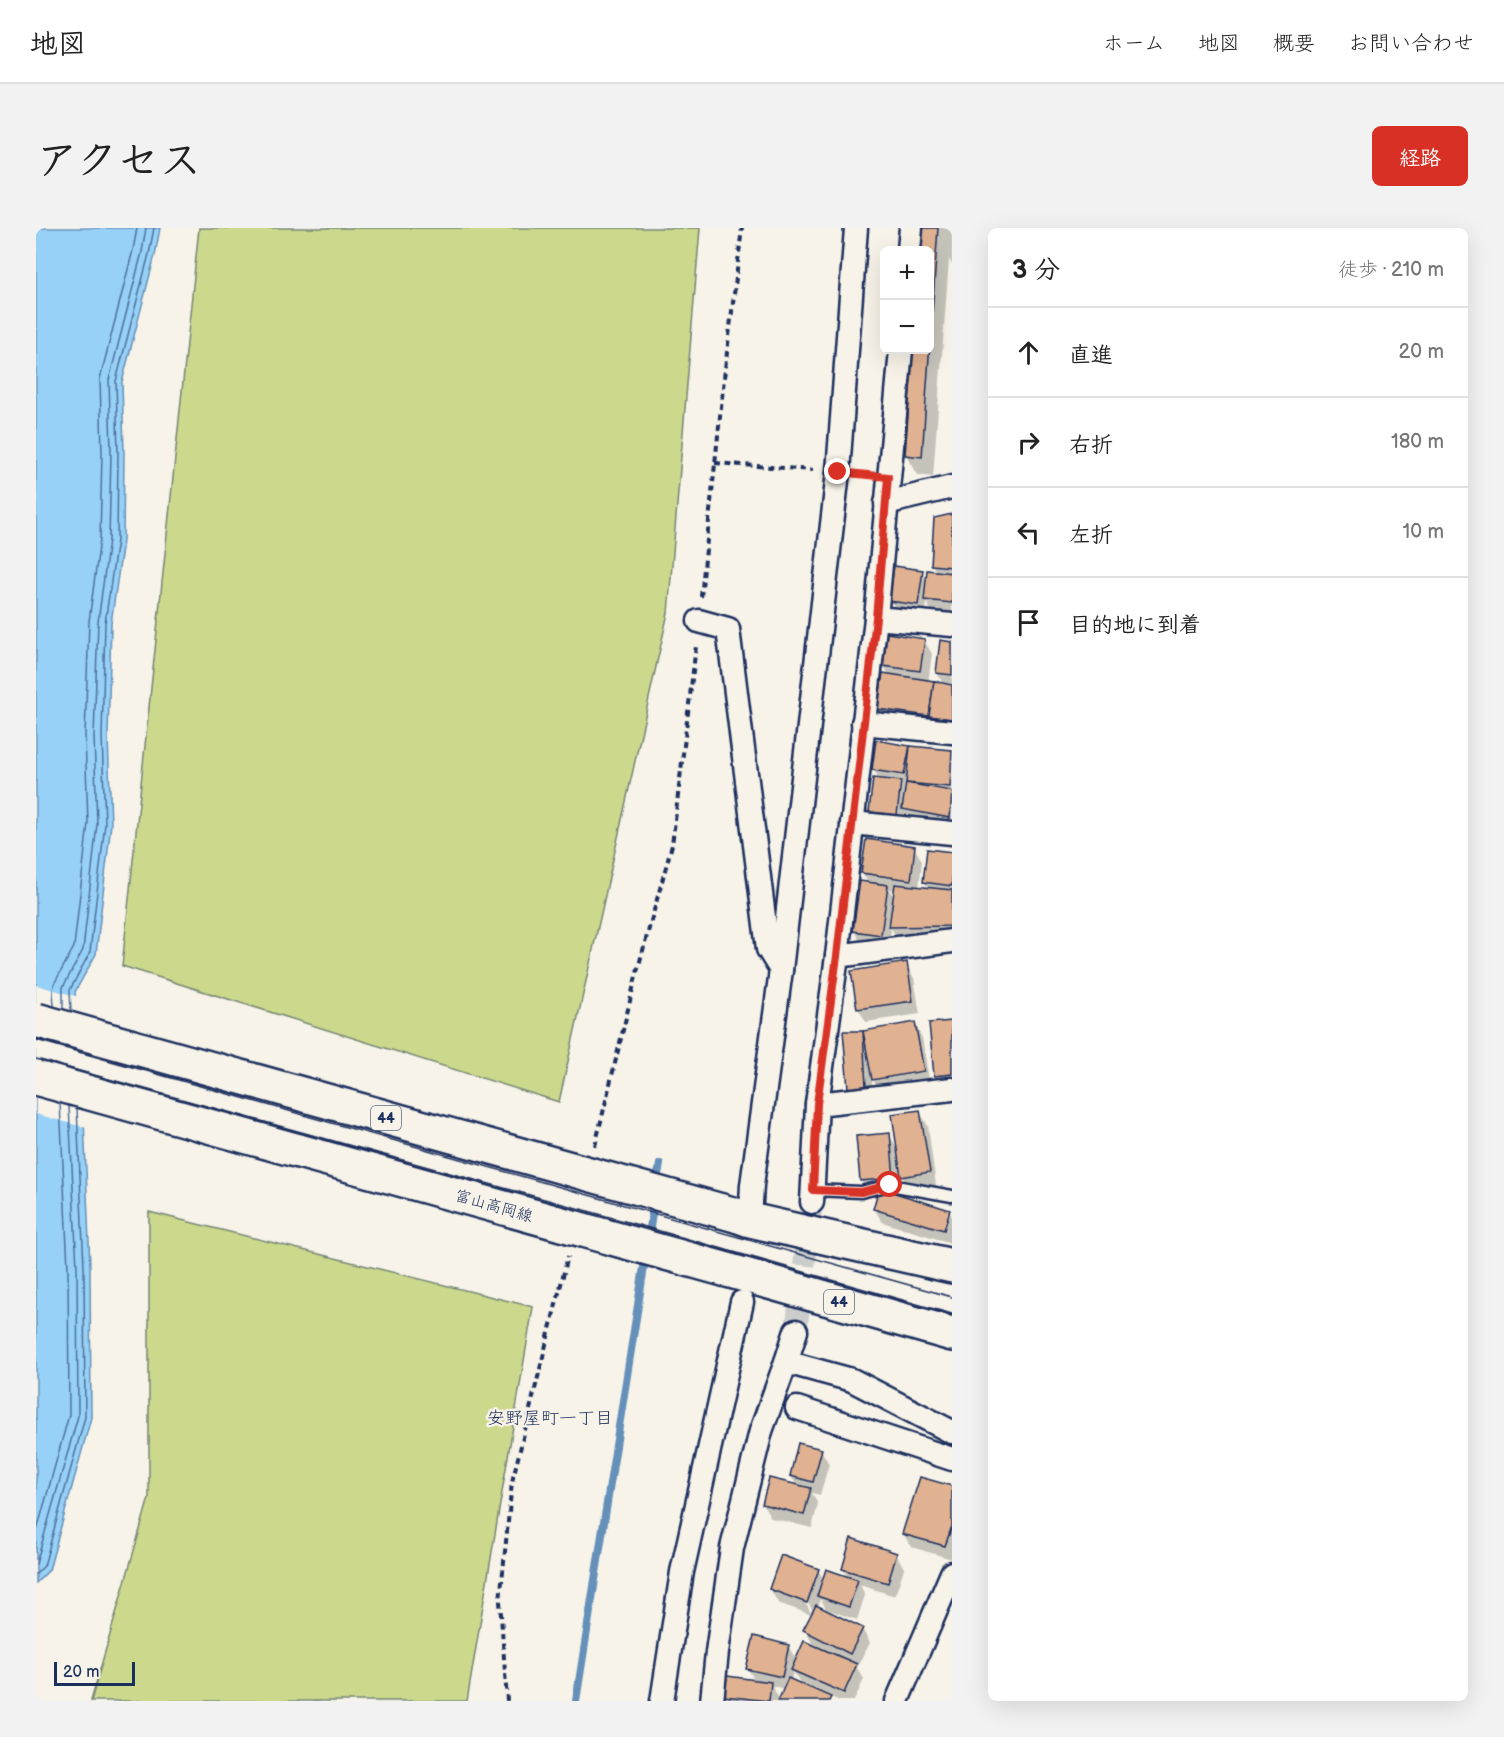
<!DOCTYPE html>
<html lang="ja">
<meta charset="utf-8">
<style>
:root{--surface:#fff;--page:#f2f2f2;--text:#222;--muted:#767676;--line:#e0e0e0;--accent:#d93025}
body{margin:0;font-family:"Balsamiq Sans","Klee One",sans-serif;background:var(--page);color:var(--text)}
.controls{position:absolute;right:18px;top:18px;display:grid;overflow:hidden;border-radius:9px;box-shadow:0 6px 24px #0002}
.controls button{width:54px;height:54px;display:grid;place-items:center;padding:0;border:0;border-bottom:2px solid var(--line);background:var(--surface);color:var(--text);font:30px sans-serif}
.scale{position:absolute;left:18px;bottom:15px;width:81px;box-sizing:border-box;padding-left:6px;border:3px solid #1b2f5e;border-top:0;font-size:16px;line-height:21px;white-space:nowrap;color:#1b2f5e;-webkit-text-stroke:4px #f7f3e8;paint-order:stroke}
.stop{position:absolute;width:18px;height:18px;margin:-14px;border:4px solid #d93025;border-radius:50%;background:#fff}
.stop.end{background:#d93025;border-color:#fff;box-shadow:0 2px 6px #0008}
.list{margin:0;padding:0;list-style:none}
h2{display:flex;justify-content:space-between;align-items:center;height:78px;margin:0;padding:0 24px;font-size:26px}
h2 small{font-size:20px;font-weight:400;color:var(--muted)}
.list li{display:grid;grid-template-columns:39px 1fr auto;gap:18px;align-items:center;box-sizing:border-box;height:90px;padding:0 24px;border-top:2px solid var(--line)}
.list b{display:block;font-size:22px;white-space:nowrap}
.list em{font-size:20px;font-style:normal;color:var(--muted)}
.icon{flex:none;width:33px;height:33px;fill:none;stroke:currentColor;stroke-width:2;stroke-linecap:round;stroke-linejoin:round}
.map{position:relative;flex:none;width:916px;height:1473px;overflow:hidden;border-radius:9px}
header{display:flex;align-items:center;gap:36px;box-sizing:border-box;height:84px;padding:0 30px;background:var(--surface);border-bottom:2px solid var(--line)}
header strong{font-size:28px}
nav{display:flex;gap:33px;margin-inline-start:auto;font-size:21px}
.intro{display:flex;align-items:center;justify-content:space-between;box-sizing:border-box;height:144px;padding:0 36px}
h1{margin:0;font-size:42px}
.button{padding:15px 27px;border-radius:9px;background:var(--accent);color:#fff;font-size:21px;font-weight:700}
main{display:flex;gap:36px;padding:0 36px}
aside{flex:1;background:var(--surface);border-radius:9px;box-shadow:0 6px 24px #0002}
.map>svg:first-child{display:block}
.green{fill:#ccd98c;stroke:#748475;stroke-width:1.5}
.water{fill:#97d1f7;stroke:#6590ba;stroke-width:1.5}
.pier{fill:#f7f3e8}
.shadow{fill:#0003;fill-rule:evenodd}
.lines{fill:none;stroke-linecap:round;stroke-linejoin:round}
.shore{stroke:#4d709b;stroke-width:1.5}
.stream{stroke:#6590ba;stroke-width:8}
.building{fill:#e0b291;stroke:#1b2f5e;stroke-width:1.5}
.street-tunnel{stroke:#cbcccc;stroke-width:22;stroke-dasharray:22 11;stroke-linecap:butt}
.lane-casing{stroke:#1b2f5e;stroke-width:15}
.street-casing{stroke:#1b2f5e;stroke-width:27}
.primary-casing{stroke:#1b2f5e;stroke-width:38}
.path{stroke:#1b2f5e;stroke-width:4;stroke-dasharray:6 4.5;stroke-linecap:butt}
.lane{stroke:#f7f3e8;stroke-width:10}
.street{stroke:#f7f3e8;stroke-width:22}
.primary{stroke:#f7f3e8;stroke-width:33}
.tram{stroke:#1b2f5e;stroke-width:1.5}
.primary-bridge-casing{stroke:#1b2f5e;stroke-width:38;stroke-linecap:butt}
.primary-bridge{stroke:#f7f3e8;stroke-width:33}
.route{stroke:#d93025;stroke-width:8}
.labels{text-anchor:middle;stroke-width:5;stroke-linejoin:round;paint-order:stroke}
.shield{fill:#f7f3e8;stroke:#5d6a87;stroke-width:1.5}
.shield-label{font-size:15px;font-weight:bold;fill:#1b2f5e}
.street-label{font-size:16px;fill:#1b2f5e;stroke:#f7f3e8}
.neighbourhood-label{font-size:18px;fill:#1b2f5e;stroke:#f7f3e8}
</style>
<header>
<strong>地図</strong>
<nav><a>ホーム</a><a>地図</a><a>概要</a><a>お問い合わせ</a></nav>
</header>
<div class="intro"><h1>アクセス</h1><a class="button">経路</a></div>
<main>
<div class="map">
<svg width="916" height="1473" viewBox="0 0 916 1473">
<rect width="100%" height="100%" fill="#f7f3e8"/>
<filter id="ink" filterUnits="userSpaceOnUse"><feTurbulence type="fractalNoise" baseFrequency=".0167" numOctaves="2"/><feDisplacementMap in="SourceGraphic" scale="12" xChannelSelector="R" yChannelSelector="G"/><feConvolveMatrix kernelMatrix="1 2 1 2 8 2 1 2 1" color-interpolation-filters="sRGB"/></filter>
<g filter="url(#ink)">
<g class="green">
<path d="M163 0H664L632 385 523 874 86 738Z"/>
<path d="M113 984 497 1079 431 1473H55L113 1270Z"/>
</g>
<path class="water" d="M0 0H124L119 27 86 154 88 225 87 313 75 395 72 508 75 596 60 726 39 764 48 892 54 1039 55 1190 13 1342 0 1355Z"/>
<path class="pier" d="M0 757 43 769 51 900 0 886Z"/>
<g class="shadow">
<path d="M887 0H916V37L913 31 897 249 882 247 870 227 878 122H894V22H886Z"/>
<path d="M916 287V388L897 386 891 375 889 391 863 387 855 373 886 344 891 354 901 345 896 337Z"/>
<path d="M888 412 896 426 892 455 909 458 901 445 916 415V503L850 495 843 481 854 448 848 438Z"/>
<path d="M842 514 874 520 916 524V602L875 595 870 586 868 600 843 598 835 584 844 553 838 542Z"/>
<path d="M878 619 886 633 883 660 893 661 888 653 916 626V712L863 713 855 700 853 720 826 716 818 703 833 655 826 645ZM853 661 860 662 859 671Z"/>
<path d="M870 736 878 750 884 786 830 794 822 780Z"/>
<path d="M916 794V860L907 861 899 848Z"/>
<path d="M879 796 886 810 894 857 845 865 836 850 837 872 821 874 813 860 809 805 827 804Z"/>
<path d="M884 884 892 898 900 958 874 962 863 942 865 963 851 965 913 983 916 989 915 1015 846 994 838 980 843 965 833 966 825 953 853 907 863 923Z"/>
<path d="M785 1222 793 1236 784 1267 776 1265 782 1276 776 1300 735 1290 727 1276 761 1258 755 1248Z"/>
<path d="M916 1259V1331L875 1319 867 1305Z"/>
<path d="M860 1326 868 1340 859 1368 824 1357 829 1367 821 1392 790 1381 785 1371 782 1379 826 1401 834 1415 821 1440 828 1451 818 1473H804L792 1468 795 1473H744L749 1461 736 1458 742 1469V1473H693L690 1468 719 1453 712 1441 752 1418 761 1433 779 1420 769 1402 778 1385 768 1368 766 1369 776 1387 742 1375 734 1361 782 1342 788 1352 813 1351 807 1341ZM757 1443 766 1458 755 1453Z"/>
</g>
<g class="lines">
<g class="shore">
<path d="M18 778 17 763 18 756 38 719 52 595 49 507 53 393 64 311 66 225 64 151 97 22 101 0"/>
<path d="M27 781V759L47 722 61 596 58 508 62 394 73 312 75 225 73 152 106 24 110 0"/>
<path d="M35 783 34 762 54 724 69 596 66 508 69 395 81 312 82 225 80 153 113 26 118 0"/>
<path d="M0 1306 33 1187 32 1040 24 875"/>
<path d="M0 1336 42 1188 41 1040 33 878"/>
<path d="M0 1346 8 1338 49 1189 48 1040 41 880"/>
</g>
<g class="stream">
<path d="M620 957 624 936"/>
<path d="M612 1013 618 972"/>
<path d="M540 1473 610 1026"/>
</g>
</g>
<g class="building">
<path d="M886 0H902L886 229 869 227 877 122H894V22H884Z"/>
<path d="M916 286V339L895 337 898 290Z"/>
<path d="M858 338 887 342 882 377 853 373Z"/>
<path d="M891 342 916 345V375L888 372Z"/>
<path d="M851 405 889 411 884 443 847 438Z"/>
<path d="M904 412 916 414V447L900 445Z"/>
<path d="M847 445 898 453 893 488 841 481Z"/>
<path d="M898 453 916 457V491L893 488Z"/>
<path d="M840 512 874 518 868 547 836 542Z"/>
<path d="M874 518 916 522 914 559 870 555Z"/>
<path d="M837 550 865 553 861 587 833 584Z"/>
<path d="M870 555 916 563 914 590 866 581Z"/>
<path d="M830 611 879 618 875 652 825 645Z"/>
<path d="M891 621 916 624V658L887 654Z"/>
<path d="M824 653 852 657 845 707 817 703Z"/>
<path d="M859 656 916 662V698L853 699Z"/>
<path d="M871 734 877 773 821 781 815 743Z"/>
<path d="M916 793V846L898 848 893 795Z"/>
<path d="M879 794 888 843 836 852 827 803Z"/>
<path d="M807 803H827L830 859 812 860Z"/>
<path d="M884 882 894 944 865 949 856 886Z"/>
<path d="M854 905 858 950 824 953 820 908Z"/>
<path d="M843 960 914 982 908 1002 837 981Z"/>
<path d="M762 1215 786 1221 777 1254 754 1248Z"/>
<path d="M884 1249 916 1258V1298L909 1318 866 1306Z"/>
<path d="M733 1250 775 1260 768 1287 726 1276Z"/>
<path d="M815 1310 861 1325 852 1355 806 1341Z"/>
<path d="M745 1327 783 1341 771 1375 733 1361Z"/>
<path d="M790 1341 822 1352 813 1379 781 1368Z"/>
<path d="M780 1377 827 1400 814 1426 767 1402Z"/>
<path d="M718 1408 753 1417 746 1449 710 1441Z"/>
<path d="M768 1413 821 1436 808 1465 755 1442Z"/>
<path d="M691 1448 735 1454 733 1473 688 1468Z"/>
<path d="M752 1450 795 1469 793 1473H742Z"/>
</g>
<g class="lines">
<path class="street-tunnel" d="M760 1103 776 974"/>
<g class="lane-casing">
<path id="lane" d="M777 962 825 964 854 957 916 968"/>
</g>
<g class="street-casing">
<g id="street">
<path d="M873 22 875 0"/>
<path d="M850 275 916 259"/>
<path d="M840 390 916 397"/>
<path d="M663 393 692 401 732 721 745 742"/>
<path d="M827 495 916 504"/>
<path d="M816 595 916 605"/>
<path d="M801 728 916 713"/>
<path d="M781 876 916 861"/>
<path d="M776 974 781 876 801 728 840 390 865 122"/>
<path d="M714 992 716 957 745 742 802 244 820 0"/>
<path d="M750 1134 816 1152 916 1204"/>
<path d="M761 1180 916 1231"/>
<path d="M626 1473 646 1344 706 1074"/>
<path d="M676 1473 681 1424 696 1320 725 1203 750 1134 760 1103"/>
<path d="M861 1473 916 1345"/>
</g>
</g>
<g class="primary-casing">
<g id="primary">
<path d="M700 987 714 992 916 1038"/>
<path d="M691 1042 916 1106"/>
</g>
</g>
<g class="path">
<path d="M679 235 777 242"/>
<path d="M665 369 689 141 706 0"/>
<path d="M559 918 601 744 636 617 660 418"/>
<path d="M471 1473 464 1373 476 1254 532 1028"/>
</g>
<use href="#lane" class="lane"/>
<use href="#street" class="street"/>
<use href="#primary" class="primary"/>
<g class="tram">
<path d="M0 812 916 1069"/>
<path d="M0 831 599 996 916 1086"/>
</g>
<g class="primary-bridge-casing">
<g id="primary-bridge">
<path d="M0 792 700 987"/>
<path d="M0 850 691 1042"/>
</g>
</g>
<use href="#primary-bridge" class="primary-bridge"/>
</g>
</g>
<g class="lines" filter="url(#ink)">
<path class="route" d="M802 244 852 249 840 390 801 728 781 876 777 962 825 964 854 957"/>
</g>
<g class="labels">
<g class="shield">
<rect x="335" y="878" width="30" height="24" rx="4.5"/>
<rect x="788" y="1062" width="30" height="24" rx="4.5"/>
</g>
<g class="shield-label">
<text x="350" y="895">44</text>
<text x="803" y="1079">44</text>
</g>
<g class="street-label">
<text transform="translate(458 977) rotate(16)" y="6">富山高岡線</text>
</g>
<g class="neighbourhood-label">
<text x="514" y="1196">安野屋町一丁目</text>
</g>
</g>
</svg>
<div class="controls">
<button>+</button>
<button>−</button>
</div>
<div class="scale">20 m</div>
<div class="stop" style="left:854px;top:957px"></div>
<div class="stop end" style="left:802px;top:244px"></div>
</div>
<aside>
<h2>3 分<small>徒歩 · 210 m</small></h2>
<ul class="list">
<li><svg class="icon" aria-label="ahead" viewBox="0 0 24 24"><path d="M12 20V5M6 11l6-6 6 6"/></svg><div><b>直進</b></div><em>20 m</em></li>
<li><svg class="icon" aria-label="right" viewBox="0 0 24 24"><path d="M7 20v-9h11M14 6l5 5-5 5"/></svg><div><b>右折</b></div><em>180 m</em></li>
<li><svg class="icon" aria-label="left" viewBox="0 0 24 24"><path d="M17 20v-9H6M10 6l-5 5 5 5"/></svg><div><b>左折</b></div><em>10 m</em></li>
<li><svg class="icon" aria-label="arrive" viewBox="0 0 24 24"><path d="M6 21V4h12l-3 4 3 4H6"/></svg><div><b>目的地に到着</b></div></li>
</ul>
</aside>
</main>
